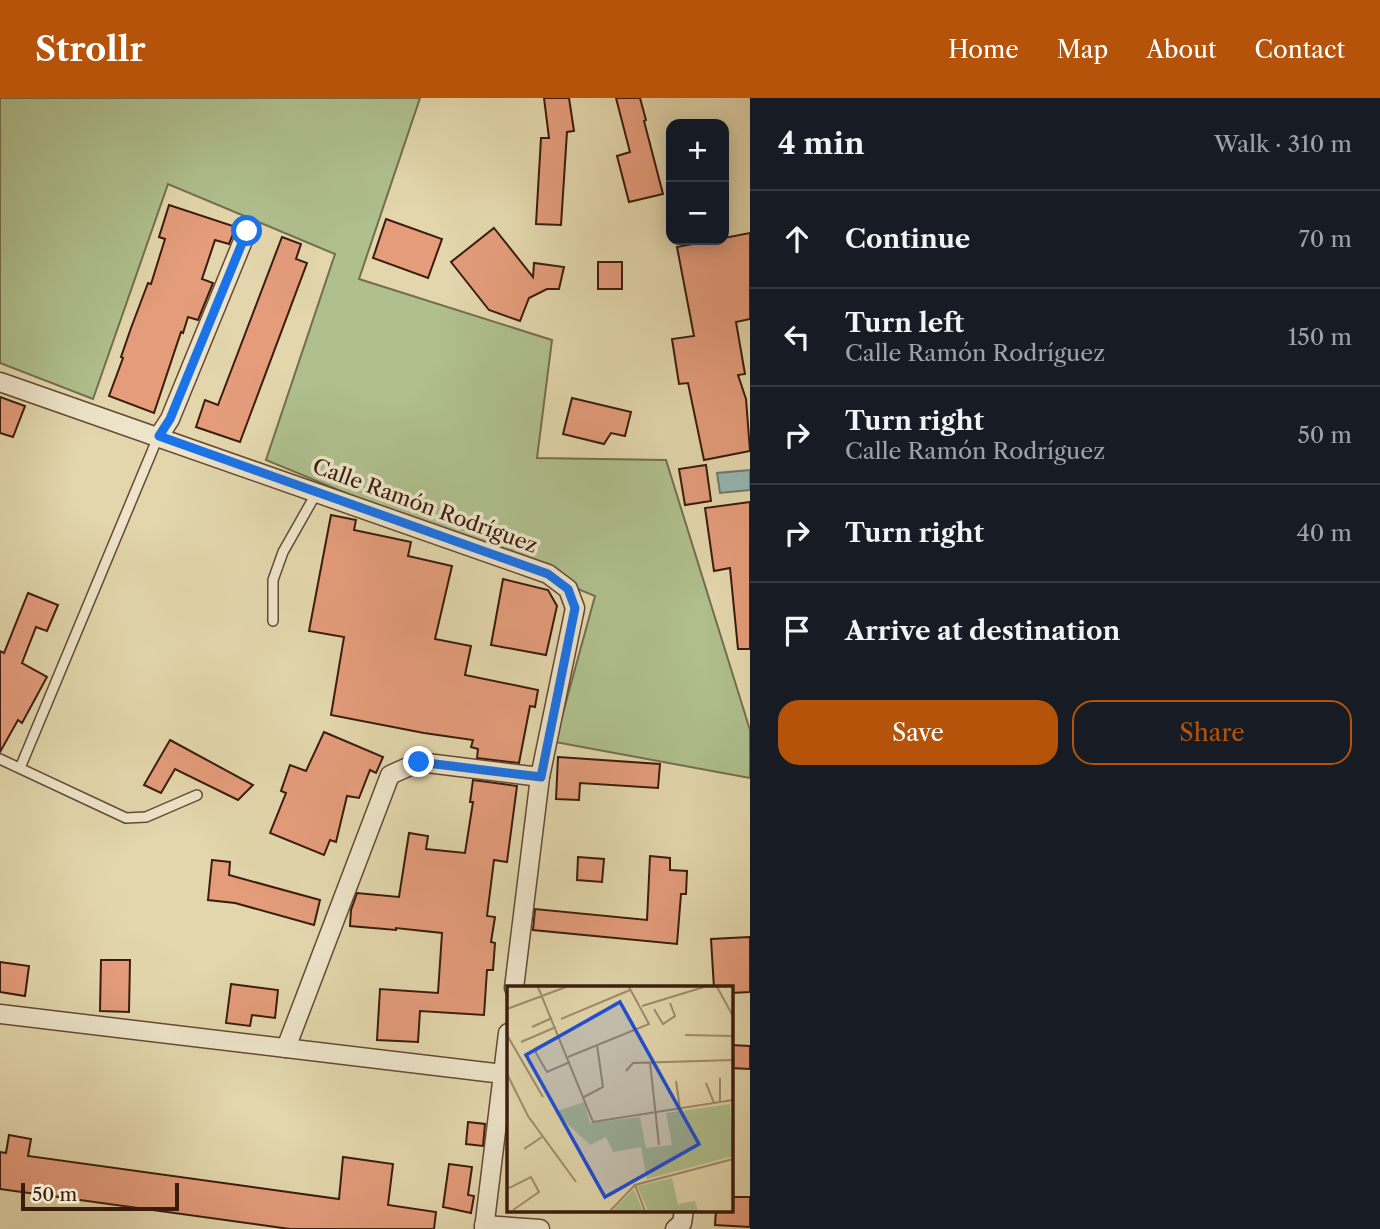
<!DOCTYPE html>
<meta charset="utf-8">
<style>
:root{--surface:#171b24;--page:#242831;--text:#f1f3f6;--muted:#9ea1a6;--line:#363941;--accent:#b45309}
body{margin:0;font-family:"Libre Caslon Text",serif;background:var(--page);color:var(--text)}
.controls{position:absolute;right:21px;top:21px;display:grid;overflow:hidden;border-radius:14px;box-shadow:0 4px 18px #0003}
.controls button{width:63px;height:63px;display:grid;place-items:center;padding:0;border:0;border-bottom:2px solid var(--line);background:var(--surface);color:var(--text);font:35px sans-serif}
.scale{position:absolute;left:21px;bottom:18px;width:158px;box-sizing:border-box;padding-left:7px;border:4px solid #3a1c0d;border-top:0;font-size:19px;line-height:24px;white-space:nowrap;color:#3a1c0d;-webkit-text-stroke:5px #ede4c9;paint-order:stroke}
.stop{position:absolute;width:21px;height:21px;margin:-16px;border:5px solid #1a73e8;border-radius:50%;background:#fff}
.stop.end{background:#1a73e8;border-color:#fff;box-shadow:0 2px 7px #0008}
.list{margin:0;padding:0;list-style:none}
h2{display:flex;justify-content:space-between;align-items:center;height:91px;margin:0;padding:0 28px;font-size:30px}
h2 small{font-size:23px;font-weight:400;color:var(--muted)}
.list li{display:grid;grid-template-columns:46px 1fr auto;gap:21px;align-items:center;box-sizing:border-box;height:98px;padding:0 28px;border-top:2px solid var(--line)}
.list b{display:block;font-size:26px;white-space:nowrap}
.list p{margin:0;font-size:23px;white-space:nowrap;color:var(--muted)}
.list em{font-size:23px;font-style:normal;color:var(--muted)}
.actions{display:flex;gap:14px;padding:21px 28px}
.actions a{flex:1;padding:16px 0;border:2px solid var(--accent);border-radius:21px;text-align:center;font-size:24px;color:var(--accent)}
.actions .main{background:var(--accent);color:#fff}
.icon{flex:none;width:38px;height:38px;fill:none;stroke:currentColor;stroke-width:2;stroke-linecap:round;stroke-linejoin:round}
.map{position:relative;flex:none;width:750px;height:1131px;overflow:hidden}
header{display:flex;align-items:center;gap:42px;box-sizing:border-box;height:98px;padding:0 35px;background:var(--accent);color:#fff}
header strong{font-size:33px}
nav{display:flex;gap:38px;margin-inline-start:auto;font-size:24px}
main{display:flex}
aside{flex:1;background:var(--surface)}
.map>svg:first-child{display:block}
.green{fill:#afbf8d;stroke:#746e4d;stroke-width:2}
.water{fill:#96b7b1;stroke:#71796f;stroke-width:2}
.building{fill:#e49c7b;stroke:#3a1c0d;stroke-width:2}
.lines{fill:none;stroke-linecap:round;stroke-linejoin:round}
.lane-casing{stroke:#644a35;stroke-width:12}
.street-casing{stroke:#644a35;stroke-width:21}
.lane{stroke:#ede4c9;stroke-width:9}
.street{stroke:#ede4c9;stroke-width:18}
.route{stroke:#1a73e8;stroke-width:9}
.labels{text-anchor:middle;stroke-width:7;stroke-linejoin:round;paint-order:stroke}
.street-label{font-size:21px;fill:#3a1c0d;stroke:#ede4c9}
.inset-road{fill:none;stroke:#9f8c6c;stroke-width:2}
.view{fill:#1d4ed8;fill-opacity:0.15;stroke:#1d4ed8;stroke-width:3.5}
.inset-edge{fill:none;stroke:#3a1c0d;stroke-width:3.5}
</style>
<header>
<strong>Strollr</strong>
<nav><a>Home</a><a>Map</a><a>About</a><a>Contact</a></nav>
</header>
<main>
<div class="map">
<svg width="750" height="1131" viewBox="0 0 750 1131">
<rect width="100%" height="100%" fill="#e3d6ac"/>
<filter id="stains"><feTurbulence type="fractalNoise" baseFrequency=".00286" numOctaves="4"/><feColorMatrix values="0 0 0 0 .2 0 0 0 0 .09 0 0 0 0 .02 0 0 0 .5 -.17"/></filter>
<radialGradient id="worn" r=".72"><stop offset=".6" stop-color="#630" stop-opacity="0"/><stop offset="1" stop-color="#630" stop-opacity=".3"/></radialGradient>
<path class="green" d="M0 0H420L359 181 552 242 537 360 666 362 750 632V680L555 644 595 498 266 362 335 156 168 86 93 301 0 265Z"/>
<path class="water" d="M750 372V392L720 395 717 375Z"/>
<g class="building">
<path d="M544 0H569L574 33 567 34 561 127 536 126 541 40H549Z"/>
<path d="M616 0H640L646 22 644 23 663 96 629 104 617 58 630 54Z"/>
<path d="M169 107 236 129 229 146 215 142 202 181 213 185 198 222 188 219 183 235 181 234 154 315 109 298 123 260 121 259 131 230 148 185 151 186 165 141 159 139Z"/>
<path d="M386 121 442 141 428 180 373 160Z"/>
<path d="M494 130 533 179 534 165 564 169 559 191H547L529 200 520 223 489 212 451 164Z"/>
<path d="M750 135V221L736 224 745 276 738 277 746 301 750 353 704 362 688 285 679 286 672 241 694 238 677 149Z"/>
<path d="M282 139 301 146 296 161 307 165 240 344 196 329 205 302 218 307Z"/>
<rect x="598" y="164" width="24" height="27"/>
<path d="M0 299 25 308 13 339 0 335Z"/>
<path d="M572 300 631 314 625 338 611 335 604 346 563 336Z"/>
<path d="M706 367 711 403 685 407 679 371Z"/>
<path d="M750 404V551H738L730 470 714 473 705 410Z"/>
<path d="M331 417 356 422 354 432 411 444 408 458 452 468 435 541 471 548 465 577 538 592 535 609 530 608 519 665 477 660 478 651 471 649 473 642 424 635 331 617 344 539 309 533Z"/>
<path d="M503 481 548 492 557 508 546 557 491 547Z"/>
<path d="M28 495 58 507 47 533 36 529 22 565 47 579 22 625 18 622 0 654V553L4 555Z"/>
<path d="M324 634 383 659 376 675 370 672 359 700 347 698 336 744 330 742 324 757 270 735 286 695 281 693 290 667 306 673Z"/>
<path d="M170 642 253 687 238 702 175 671 161 695 144 687Z"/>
<path d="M558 659 660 666 658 690 580 685 579 702 556 701Z"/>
<path d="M473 682 517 688 507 764 494 762 487 818 495 819 491 844 495 845 493 872H487L484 917 420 913 418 944 377 942 380 891 438 895 442 835 396 830V832L350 828 351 812 357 795 399 799 409 735 428 738 426 751 465 755 473 704H470Z"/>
<path d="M650 758 670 760V772L687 773 686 796H681L677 846 533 832 535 811 647 822Z"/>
<path d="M578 759 604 761 602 784 577 782Z"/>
<path d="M212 762 230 764 229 777 320 802 314 827 235 805 208 802Z"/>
<path d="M750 839V894L731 895V890H714L711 841Z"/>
<path d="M101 862H130L129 914 100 913Z"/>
<path d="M0 864 29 868 25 898 0 894Z"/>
<path d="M231 886 278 892 275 920 252 917 250 928 226 925Z"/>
<path d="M731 947 750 948V971L731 970Z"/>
<path d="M468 1024 485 1026 483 1048 466 1046Z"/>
<path d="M9 1037 31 1041 28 1058 339 1101 343 1059 393 1066 388 1107 436 1114 434 1131H290L0 1091V1054L6 1055Z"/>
<path d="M449 1066 472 1069 468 1097 474 1098 471 1115 443 1109Z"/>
<path d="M731 1099H750V1129L715 1127 716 1112H731Z"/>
</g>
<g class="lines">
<g class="lane-casing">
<g id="lane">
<path d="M273 523V482L283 454 317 394"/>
<path d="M0 661 126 720 146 719 197 697"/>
<path d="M20 670 158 339"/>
</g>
</g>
<g class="street-casing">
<g id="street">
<path d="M0 284 548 476 568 491 575 510 540 679 514 890"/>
<path d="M159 338 170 321 247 133"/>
<path d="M0 916 503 976"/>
<path d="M286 950 390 677 419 664 540 679"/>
<path d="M484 1127 540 1131"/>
<path d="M484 1131 508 935"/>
<path d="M675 1131 682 1125 684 1112"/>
</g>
</g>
<use href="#lane" class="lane"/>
<use href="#street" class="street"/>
</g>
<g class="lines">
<path class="route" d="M247 133 170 321 159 338 548 476 568 491 575 510 541 679 419 664"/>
</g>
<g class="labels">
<g class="street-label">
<text transform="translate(425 408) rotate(20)" y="7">Calle Ramón Rodríguez</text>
</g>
</g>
<g transform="translate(507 888)">
<rect width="226" height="226" fill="#e3d6ac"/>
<path d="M77 116 83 137 133 131 139 162 165 159 159 127 223 118 226 170 140 193 134 161 106 166 99 151 83 159 48 126ZM165 192 171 218 188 215 191 225H141L130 200ZM127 203 136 225H105Z" fill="#afbf8d"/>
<path class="inset-road" d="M31 1 86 136 226 114M210 1 226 30M135 20 197 1M0 23 59 1M147 23 156 38 168 30 163 17M54 33 123 4M25 41 45 32M0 49 36 111M178 49 226 50M53 50 29 62V67L40 86 63 76M14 56 49 41M61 71 142 38 122 1M143 76 152 159M119 85 126 77 226 74M0 88 21 130 69 196M213 92V116M169 95 173 123M199 97 207 117M77 111 96 101 90 59M17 163 35 151M128 199 138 225M0 203 24 191 32 206 6 224M103 225 128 199 226 173"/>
<path class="view" d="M113 16 192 158 98 211 19 69Z"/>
<rect width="226" height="226" class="inset-edge"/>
</g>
<rect width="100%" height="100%" filter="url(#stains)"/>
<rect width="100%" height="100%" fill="url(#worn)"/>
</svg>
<div class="controls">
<button>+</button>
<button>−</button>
</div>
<div class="scale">50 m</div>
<div class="stop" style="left:247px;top:133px"></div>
<div class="stop end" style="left:419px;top:664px"></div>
</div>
<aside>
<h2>4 min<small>Walk · 310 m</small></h2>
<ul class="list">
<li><svg class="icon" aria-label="ahead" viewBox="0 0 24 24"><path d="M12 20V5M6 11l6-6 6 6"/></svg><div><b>Continue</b></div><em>70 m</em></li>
<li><svg class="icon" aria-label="left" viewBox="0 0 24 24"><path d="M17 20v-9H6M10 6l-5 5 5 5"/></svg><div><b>Turn left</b><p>Calle Ramón Rodríguez</p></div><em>150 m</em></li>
<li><svg class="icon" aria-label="right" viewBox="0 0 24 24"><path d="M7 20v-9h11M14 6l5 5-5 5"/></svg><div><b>Turn right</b><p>Calle Ramón Rodríguez</p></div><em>50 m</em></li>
<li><svg class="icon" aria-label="right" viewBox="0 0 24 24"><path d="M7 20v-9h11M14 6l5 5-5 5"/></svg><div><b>Turn right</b></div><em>40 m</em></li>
<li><svg class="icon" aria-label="arrive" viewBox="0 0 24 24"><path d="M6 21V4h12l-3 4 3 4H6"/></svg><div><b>Arrive at destination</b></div></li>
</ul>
<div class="actions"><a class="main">Save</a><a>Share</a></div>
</aside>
</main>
